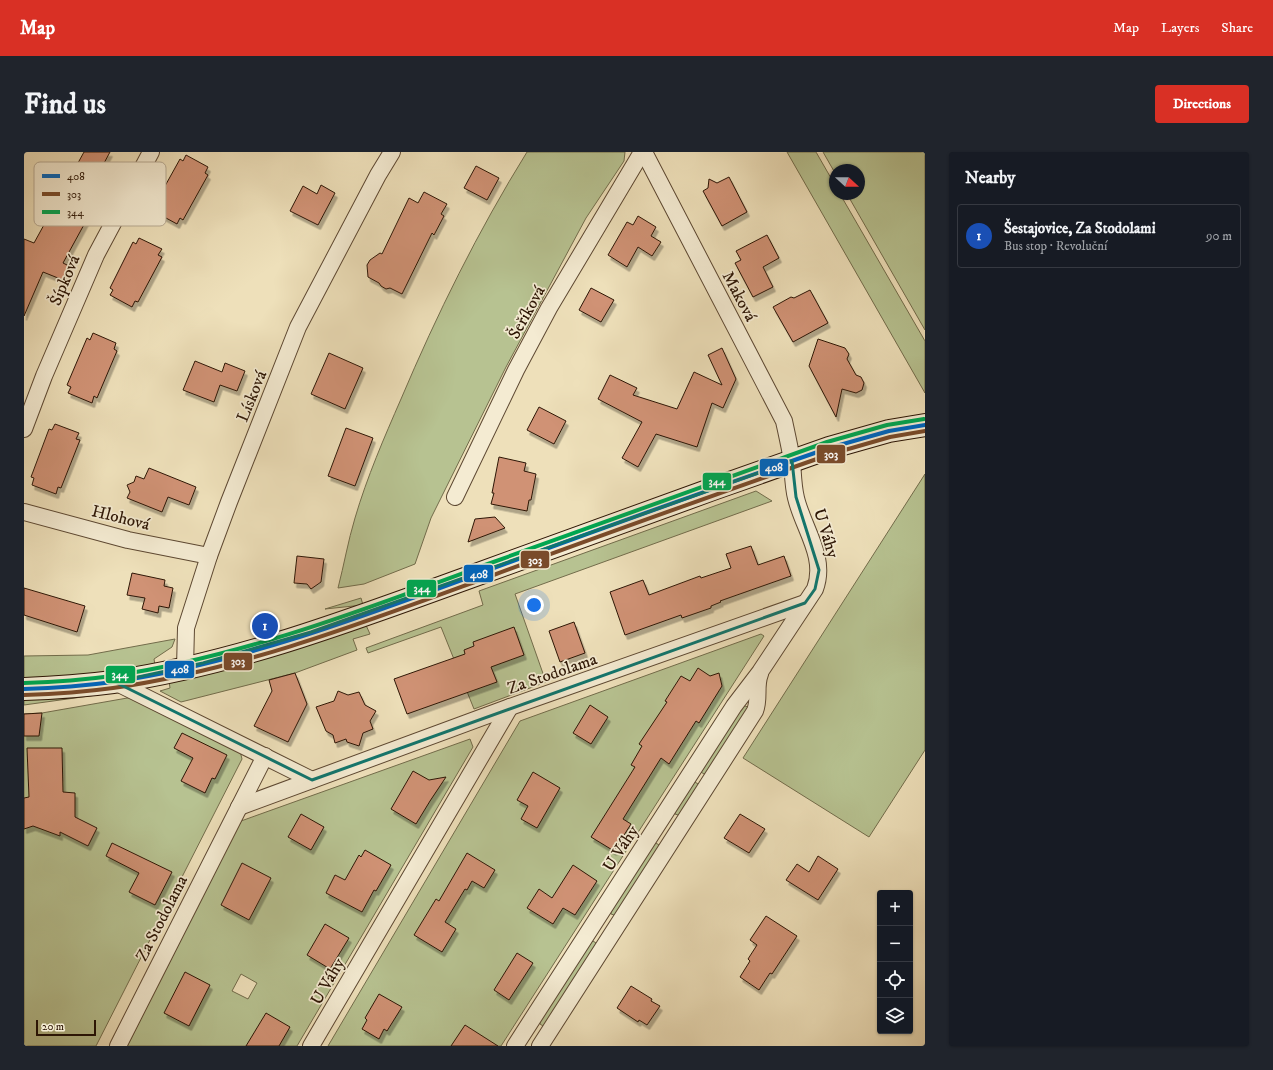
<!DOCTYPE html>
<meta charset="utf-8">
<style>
:root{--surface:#171b24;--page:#20242c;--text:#f1f3f6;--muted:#9ea1a6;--line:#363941;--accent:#d93025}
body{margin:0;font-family:"IM FELL DW Pica",serif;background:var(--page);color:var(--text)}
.controls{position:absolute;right:12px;bottom:12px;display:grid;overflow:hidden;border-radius:4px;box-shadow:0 1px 3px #0004}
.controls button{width:36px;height:36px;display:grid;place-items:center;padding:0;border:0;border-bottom:1px solid var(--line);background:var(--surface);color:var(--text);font:20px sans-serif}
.compass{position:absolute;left:805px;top:12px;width:36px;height:36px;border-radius:50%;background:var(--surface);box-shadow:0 1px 3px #0004;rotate:111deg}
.scale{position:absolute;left:12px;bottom:10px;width:60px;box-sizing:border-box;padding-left:4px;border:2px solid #2d1605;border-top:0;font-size:11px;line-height:14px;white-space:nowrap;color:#2d1605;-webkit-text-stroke:3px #f4ebd2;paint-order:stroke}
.you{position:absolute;left:510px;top:453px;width:14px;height:14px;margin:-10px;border:3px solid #fff;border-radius:50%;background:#1a73e8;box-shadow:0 0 0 6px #1a73e833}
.badge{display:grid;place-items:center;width:26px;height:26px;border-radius:50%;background:var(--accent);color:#fff;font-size:13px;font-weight:700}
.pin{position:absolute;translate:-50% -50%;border:2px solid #fff;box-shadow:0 1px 4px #0006}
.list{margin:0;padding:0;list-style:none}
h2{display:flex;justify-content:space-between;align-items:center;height:52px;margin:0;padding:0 16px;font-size:17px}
h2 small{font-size:13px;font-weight:400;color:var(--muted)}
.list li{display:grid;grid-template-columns:26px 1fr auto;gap:12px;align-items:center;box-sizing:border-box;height:64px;margin:0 8px 8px;padding:0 8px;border:1px solid var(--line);border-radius:4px}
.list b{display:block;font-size:15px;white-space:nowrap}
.list p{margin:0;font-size:13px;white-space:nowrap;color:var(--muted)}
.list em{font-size:13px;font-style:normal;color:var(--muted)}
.icon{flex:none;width:22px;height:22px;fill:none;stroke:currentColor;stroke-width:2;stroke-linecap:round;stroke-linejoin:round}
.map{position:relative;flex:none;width:901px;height:894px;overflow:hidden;border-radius:4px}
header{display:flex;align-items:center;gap:24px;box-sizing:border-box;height:56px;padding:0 20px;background:var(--accent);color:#fff}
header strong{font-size:19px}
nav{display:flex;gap:22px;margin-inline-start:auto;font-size:14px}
.intro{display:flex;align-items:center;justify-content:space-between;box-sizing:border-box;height:96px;padding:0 24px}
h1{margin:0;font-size:28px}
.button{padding:10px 18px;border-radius:4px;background:var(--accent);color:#fff;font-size:14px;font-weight:700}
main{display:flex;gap:24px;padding:0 24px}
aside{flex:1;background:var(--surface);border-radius:4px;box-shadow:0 1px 3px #0004}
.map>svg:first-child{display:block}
.green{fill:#b7c291;stroke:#726c4b;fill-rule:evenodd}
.building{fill:#d09275;stroke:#2d1605;filter:url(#shadow)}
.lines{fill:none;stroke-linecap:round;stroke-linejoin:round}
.street-casing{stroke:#5d4832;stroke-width:18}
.secondary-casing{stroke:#2d1605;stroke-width:24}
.street{stroke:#f4ebd2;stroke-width:16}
.secondary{stroke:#f4ebd2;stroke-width:22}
.bus-1-casing{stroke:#f4ebd2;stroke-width:7}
.bus-2-casing{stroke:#f4ebd2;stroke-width:7}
.bus-3-casing{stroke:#f4ebd2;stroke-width:7}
.bus-1{stroke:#0065bd;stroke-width:4}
.bus-2{stroke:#7a4b2a;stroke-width:4}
.bus-3{stroke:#00a651;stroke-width:4}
.marked{fill:none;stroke:#0f766e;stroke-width:3;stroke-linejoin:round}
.labels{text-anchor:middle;stroke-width:3.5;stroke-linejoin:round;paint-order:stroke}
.street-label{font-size:17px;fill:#2d1605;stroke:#f4ebd2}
.key{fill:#f4ebd2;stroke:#b8ab94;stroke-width:1}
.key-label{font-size:11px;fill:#2d1605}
.line-badge{stroke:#f4ebd2;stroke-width:1.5}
.badge-label{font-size:11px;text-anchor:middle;font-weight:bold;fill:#fff}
</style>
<header>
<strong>Map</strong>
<nav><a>Map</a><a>Layers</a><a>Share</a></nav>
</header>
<div class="intro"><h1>Find us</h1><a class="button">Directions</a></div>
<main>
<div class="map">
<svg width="901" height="894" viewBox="0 0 901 894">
<defs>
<filter id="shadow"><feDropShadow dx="2.5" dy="4.5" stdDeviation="0" flood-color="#0004"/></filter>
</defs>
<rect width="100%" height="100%" fill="#eee0ba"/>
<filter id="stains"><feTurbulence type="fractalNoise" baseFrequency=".005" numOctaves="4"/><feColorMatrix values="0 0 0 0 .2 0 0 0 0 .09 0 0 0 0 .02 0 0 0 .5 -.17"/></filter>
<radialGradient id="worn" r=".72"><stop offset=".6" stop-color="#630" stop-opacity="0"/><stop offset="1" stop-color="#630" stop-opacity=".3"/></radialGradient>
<g class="green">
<path d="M503 0H601L600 9 562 66 482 215 407 366 391 412 340 432 314 436C320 413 324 389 331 366 343 325 360 286 377 247 413 162 454 79 503 0Z"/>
<path d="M763 0H792L811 33V42H816L901 189V241Z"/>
<path d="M799 0H901V178L823 42H835V18H811V21Z"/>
<path d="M901 322V598L845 685 719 606Z"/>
<path d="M732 339 748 349 491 442 522 530 450 557 417 475 344 501 342 496 459 453 455 439Z"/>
<path d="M337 446 339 453 301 457Z"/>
<path d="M341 471 346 482 329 487 333 498 271 521 157 550 136 539 146 536 145 529Z"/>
<path d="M737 482 740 484 477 894H304L496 569Z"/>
<path d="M151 487 148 495 130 507 131 513 88 521 0 527V504L64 503Z"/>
<path d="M87 541 0 553V547Z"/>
<path d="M109 545 216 599 218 607 72 894H0V562L18 561Z"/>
<path d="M718 553 724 555V558L683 621 680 622 677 620V617Z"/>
<path d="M446 587 449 595 273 894H103L217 669ZM217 822 233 831 224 847 208 839Z"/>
<path d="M671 630 674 632V635L657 662 654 663 651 662V659L668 631Z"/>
<path d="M632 691 635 693V695L592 763H590L587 762V759L630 692Z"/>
<path d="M569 789 572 791V793L521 873 519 874 516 872V869L567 790Z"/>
</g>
<g class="building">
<path d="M60 0H86L65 39 67 40 54 65 62 69 39 111 45 114 39 128 19 120 0 164V87L10 91Z"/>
<path d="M162 3 184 15 181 21 184 23 159 68 156 66 153 72 131 60 134 54 131 52 156 7 159 9Z"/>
<path d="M452 14 475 26 463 48 440 36Z"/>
<path d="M705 25 723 60 698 74 679 39 684 36 685 27 693 31Z"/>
<path d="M297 33 311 41 294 73 266 59 279 34 293 42Z"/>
<path d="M400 40 423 52 417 62 420 64 410 83 408 81 378 142 366 136 362 137 357 134 355 131 344 125 343 113 346 108 356 101 358 102 385 46 394 51Z"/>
<path d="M614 64 632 75 627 84 637 90 628 104 614 95 603 115 584 103 603 70 609 73Z"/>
<path d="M743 83 755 106 739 115 749 135 729 145 711 111 717 108 712 99Z"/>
<path d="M115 86 138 97 134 103 138 105 114 150 111 149 108 155 86 143 89 138 86 136 109 90 112 92Z"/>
<path d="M567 136 590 148 577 170 555 158Z"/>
<path d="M786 138 804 171 769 190 749 155 767 145 770 146Z"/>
<path d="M69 181 92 191 90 197 93 199 73 246 70 244 68 251 44 241 47 235 43 233 63 186 66 188Z"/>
<path d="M794 187 821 196 825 202 823 207 832 223 837 225 840 231 838 238 832 241 818 237 812 265 785 214Z"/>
<path d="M698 196 712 227 699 256 688 251 673 295 632 282 614 315 598 306 618 270 574 247 586 223 613 236 609 243 653 257 670 220 698 233 684 203Z"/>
<path d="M305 201 339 216 321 257 287 242Z"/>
<path d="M171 209 198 220 201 211 221 219 213 239 196 233 190 250 159 238Z"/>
<path d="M515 255 542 269 530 292 503 278Z"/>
<path d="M31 272 55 281 52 287 56 288 37 336 34 335 32 342 8 333 10 326 7 325 25 277 28 278Z"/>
<path d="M322 276 349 286 331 334 304 324Z"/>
<path d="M475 305 502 311 500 319 512 322 507 348H505L503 359 467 352 470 341H468Z"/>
<path d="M125 316 172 335 165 353 144 345 138 360 103 346 106 340 103 333 110 330 112 324 120 327Z"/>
<path d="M471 365 481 376 444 390 451 367Z"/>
<path d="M727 394 734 413 760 404 767 424 696 449 697 450 687 454V456L658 466 657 463 601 483 586 440 619 428 625 443 676 424 677 426 707 416 702 402Z"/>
<path d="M273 404 300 407 297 430 287 437 283 432 270 431Z"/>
<path d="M108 421 141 428 140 434 149 436 145 456 135 454 134 461 118 457 121 446 103 443Z"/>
<path d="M0 436 61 454 53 480 0 463Z"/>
<path d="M550 470 561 501 536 510 525 479Z"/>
<path d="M490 475 500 503 467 515 473 530 383 562 370 527 441 502 440 498 450 494 449 490Z"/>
<path d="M674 516 686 524 695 521 698 534 675 571 672 569 645 612 637 606 599 667 607 672 590 699 567 685 611 615 607 613 618 594 615 592 643 550 641 549 657 524 666 529Z"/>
<path d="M271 521 283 552 264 590 230 574 248 539 245 528Z"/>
<path d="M314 539 324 543 335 540 341 553 352 559 346 569 349 577 339 581 335 594 323 590 322 587 311 591 309 583 302 579 292 555 310 549Z"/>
<path d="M566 553 584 565 567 592 549 581Z"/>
<path d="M18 561 15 584H0V562Z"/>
<path d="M158 581 203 603 191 627 188 626 181 641 157 629 169 606 150 596Z"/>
<path d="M3 596H38L39 640 51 641V665L73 676 64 694 36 680V684L9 674 0 677V646L5 645Z"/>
<path d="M389 619 405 628 422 625 406 649 392 672 367 657Z"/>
<path d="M509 620 536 636 513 676 497 667 504 654 493 648Z"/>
<path d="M277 662 300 675 287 698 264 685Z"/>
<path d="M716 662 741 677 725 701 700 686Z"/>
<path d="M88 691 148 720 131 753 105 740 115 721 82 704Z"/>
<path d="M341 698 367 713 352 739 350 738 338 760 302 741 311 723 321 728 335 703 337 705Z"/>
<path d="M443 701 471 718 460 736 448 729 443 738 441 737 421 770 432 777 418 800 390 783 412 747 415 749Z"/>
<path d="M794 704 814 717 794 748 762 728 773 712 785 720Z"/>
<path d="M218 711 247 726 225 768 197 753Z"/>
<path d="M549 713 573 729 551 763 539 756 529 772 503 756 515 737 528 746Z"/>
<path d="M742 764 773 784 748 822 746 821 735 838 716 825 726 809 724 807 733 793 726 788Z"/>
<path d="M301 772 325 786 306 817 283 803Z"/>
<path d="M493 801 509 811 485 848 470 838Z"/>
<path d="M161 820 186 833 165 874 140 861Z"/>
<path d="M607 834 628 847 627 849 636 854 623 873 615 868 614 870 593 856Z"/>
<path d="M355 842 378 855 363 879 360 877 355 887 338 877 343 868 341 866Z"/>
<path d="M242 861 266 875 255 894H222Z"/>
<path d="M441 873 474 894H427Z"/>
</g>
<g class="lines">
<g class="street-casing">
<g id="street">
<path d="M0 277 20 224 72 103 127 0"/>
<path d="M431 345 492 218 525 156 618 0"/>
<path d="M0 360 104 388 185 404"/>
<path d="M161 516 162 476 185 404 205 350 274 175 354 23 368 0"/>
<path d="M91 530 288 628"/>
<path d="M215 655 486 555 781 451"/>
<path d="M94 894 241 604"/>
<path d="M287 894 486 555"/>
<path d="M491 894 710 554 736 520 791 437C803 405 779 376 772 346 769 334 769 321 768 309 766 296 763 283 760 269L620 0"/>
<path d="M516 894 731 559C736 547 731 534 736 522"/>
</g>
</g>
<g class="secondary-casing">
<path id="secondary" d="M0 537C30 536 59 534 89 530 212 512 330 467 446 425 566 381 685 338 805 296L865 279 901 273"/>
</g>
<use href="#street" class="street"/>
<use href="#secondary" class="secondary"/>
<g class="bus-1-casing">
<path id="bus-1" d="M0 537C30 536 59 534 89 530 217 511 340 464 462 419 576 377 690 336 805 296L865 279 901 273"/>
</g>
<g class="bus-2-casing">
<path id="bus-2" d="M0 543C30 542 60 540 89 536 220 517 344 469 467 424 580 382 693 342 807 302L866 285 901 279"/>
</g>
<g class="bus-3-casing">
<path id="bus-3" d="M0 531C30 530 59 528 88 524 217 505 339 458 461 413 575 372 689 331 803 290L863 273 900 267"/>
</g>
<use href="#bus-1" class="bus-1"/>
<use href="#bus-2" class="bus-2"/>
<use href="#bus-3" class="bus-3"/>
</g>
<path class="marked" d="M768 309 772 345 795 418 791 437 781 451 288 628 91 530 179 511 287 480Z"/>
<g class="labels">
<g class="street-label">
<text transform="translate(40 128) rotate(-67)" y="6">Šípková</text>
<text transform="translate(716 144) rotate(62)" y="6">Maková</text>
<text transform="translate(502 160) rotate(-61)" y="6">Šeříková</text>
<text transform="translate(227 244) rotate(-68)" y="6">Lísková</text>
<text transform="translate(97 365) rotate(14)" y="6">Hlohová</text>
<text transform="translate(803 381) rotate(73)" y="6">U Váhy</text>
<text transform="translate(528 521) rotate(-19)" y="6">Za Stodolama</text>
<text transform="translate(596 696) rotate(-57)" y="6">U Váhy</text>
<text transform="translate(137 766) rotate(-63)" y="6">Za Stodolama</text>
<text transform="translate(303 829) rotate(-60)" y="6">U Váhy</text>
</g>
</g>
<rect x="10" y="10" width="132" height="64" rx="6" class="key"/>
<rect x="18" y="22" width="18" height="4" fill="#0065bd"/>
<rect x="18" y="40" width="18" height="4" fill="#7a4b2a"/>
<rect x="18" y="58" width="18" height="4" fill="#00a651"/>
<g class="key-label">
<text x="43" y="28">408</text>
<text x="43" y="46">303</text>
<text x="43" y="64">344</text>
</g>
<g class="line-badge">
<rect x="792" y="292" width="30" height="20" rx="4" fill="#7a4b2a"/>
<rect x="735" y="306" width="30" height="19" rx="4" fill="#0065bd"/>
<rect x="678" y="320" width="30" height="19" rx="4" fill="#00a651"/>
<rect x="496" y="398" width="30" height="19" rx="4" fill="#7a4b2a"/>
<rect x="439" y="412" width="31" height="19" rx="4" fill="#0065bd"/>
<rect x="382" y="427" width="31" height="19" rx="4" fill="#00a651"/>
<rect x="199" y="500" width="30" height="19" rx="4" fill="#7a4b2a"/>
<rect x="140" y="508" width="31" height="19" rx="4" fill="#0065bd"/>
<rect x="81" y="513" width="31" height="19" rx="4" fill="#00a651"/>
</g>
<g class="badge-label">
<text x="807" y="306">303</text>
<text x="750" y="319">408</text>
<text x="693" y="333">344</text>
<text x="511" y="412">303</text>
<text x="455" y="426">408</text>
<text x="398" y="440">344</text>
<text x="214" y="513">303</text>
<text x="156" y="521">408</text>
<text x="96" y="526">344</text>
</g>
<rect width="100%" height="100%" filter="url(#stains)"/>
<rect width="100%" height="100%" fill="url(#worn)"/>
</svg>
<div class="controls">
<button>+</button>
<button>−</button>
<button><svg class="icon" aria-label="locate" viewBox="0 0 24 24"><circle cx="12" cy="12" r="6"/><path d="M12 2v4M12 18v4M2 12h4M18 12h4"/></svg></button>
<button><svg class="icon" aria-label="layers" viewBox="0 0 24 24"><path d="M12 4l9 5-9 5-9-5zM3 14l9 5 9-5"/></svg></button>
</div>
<svg class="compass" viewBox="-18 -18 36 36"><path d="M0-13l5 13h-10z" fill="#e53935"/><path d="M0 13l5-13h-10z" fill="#9ea1a6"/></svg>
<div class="scale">20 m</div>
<div class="you"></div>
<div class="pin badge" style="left:241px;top:474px;background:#1a4fb4">1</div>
</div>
<aside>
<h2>Nearby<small></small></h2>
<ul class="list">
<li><span class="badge" style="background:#1a4fb4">1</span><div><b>Šestajovice, Za Stodolami</b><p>Bus stop · Revoluční</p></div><em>90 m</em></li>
</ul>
</aside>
</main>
